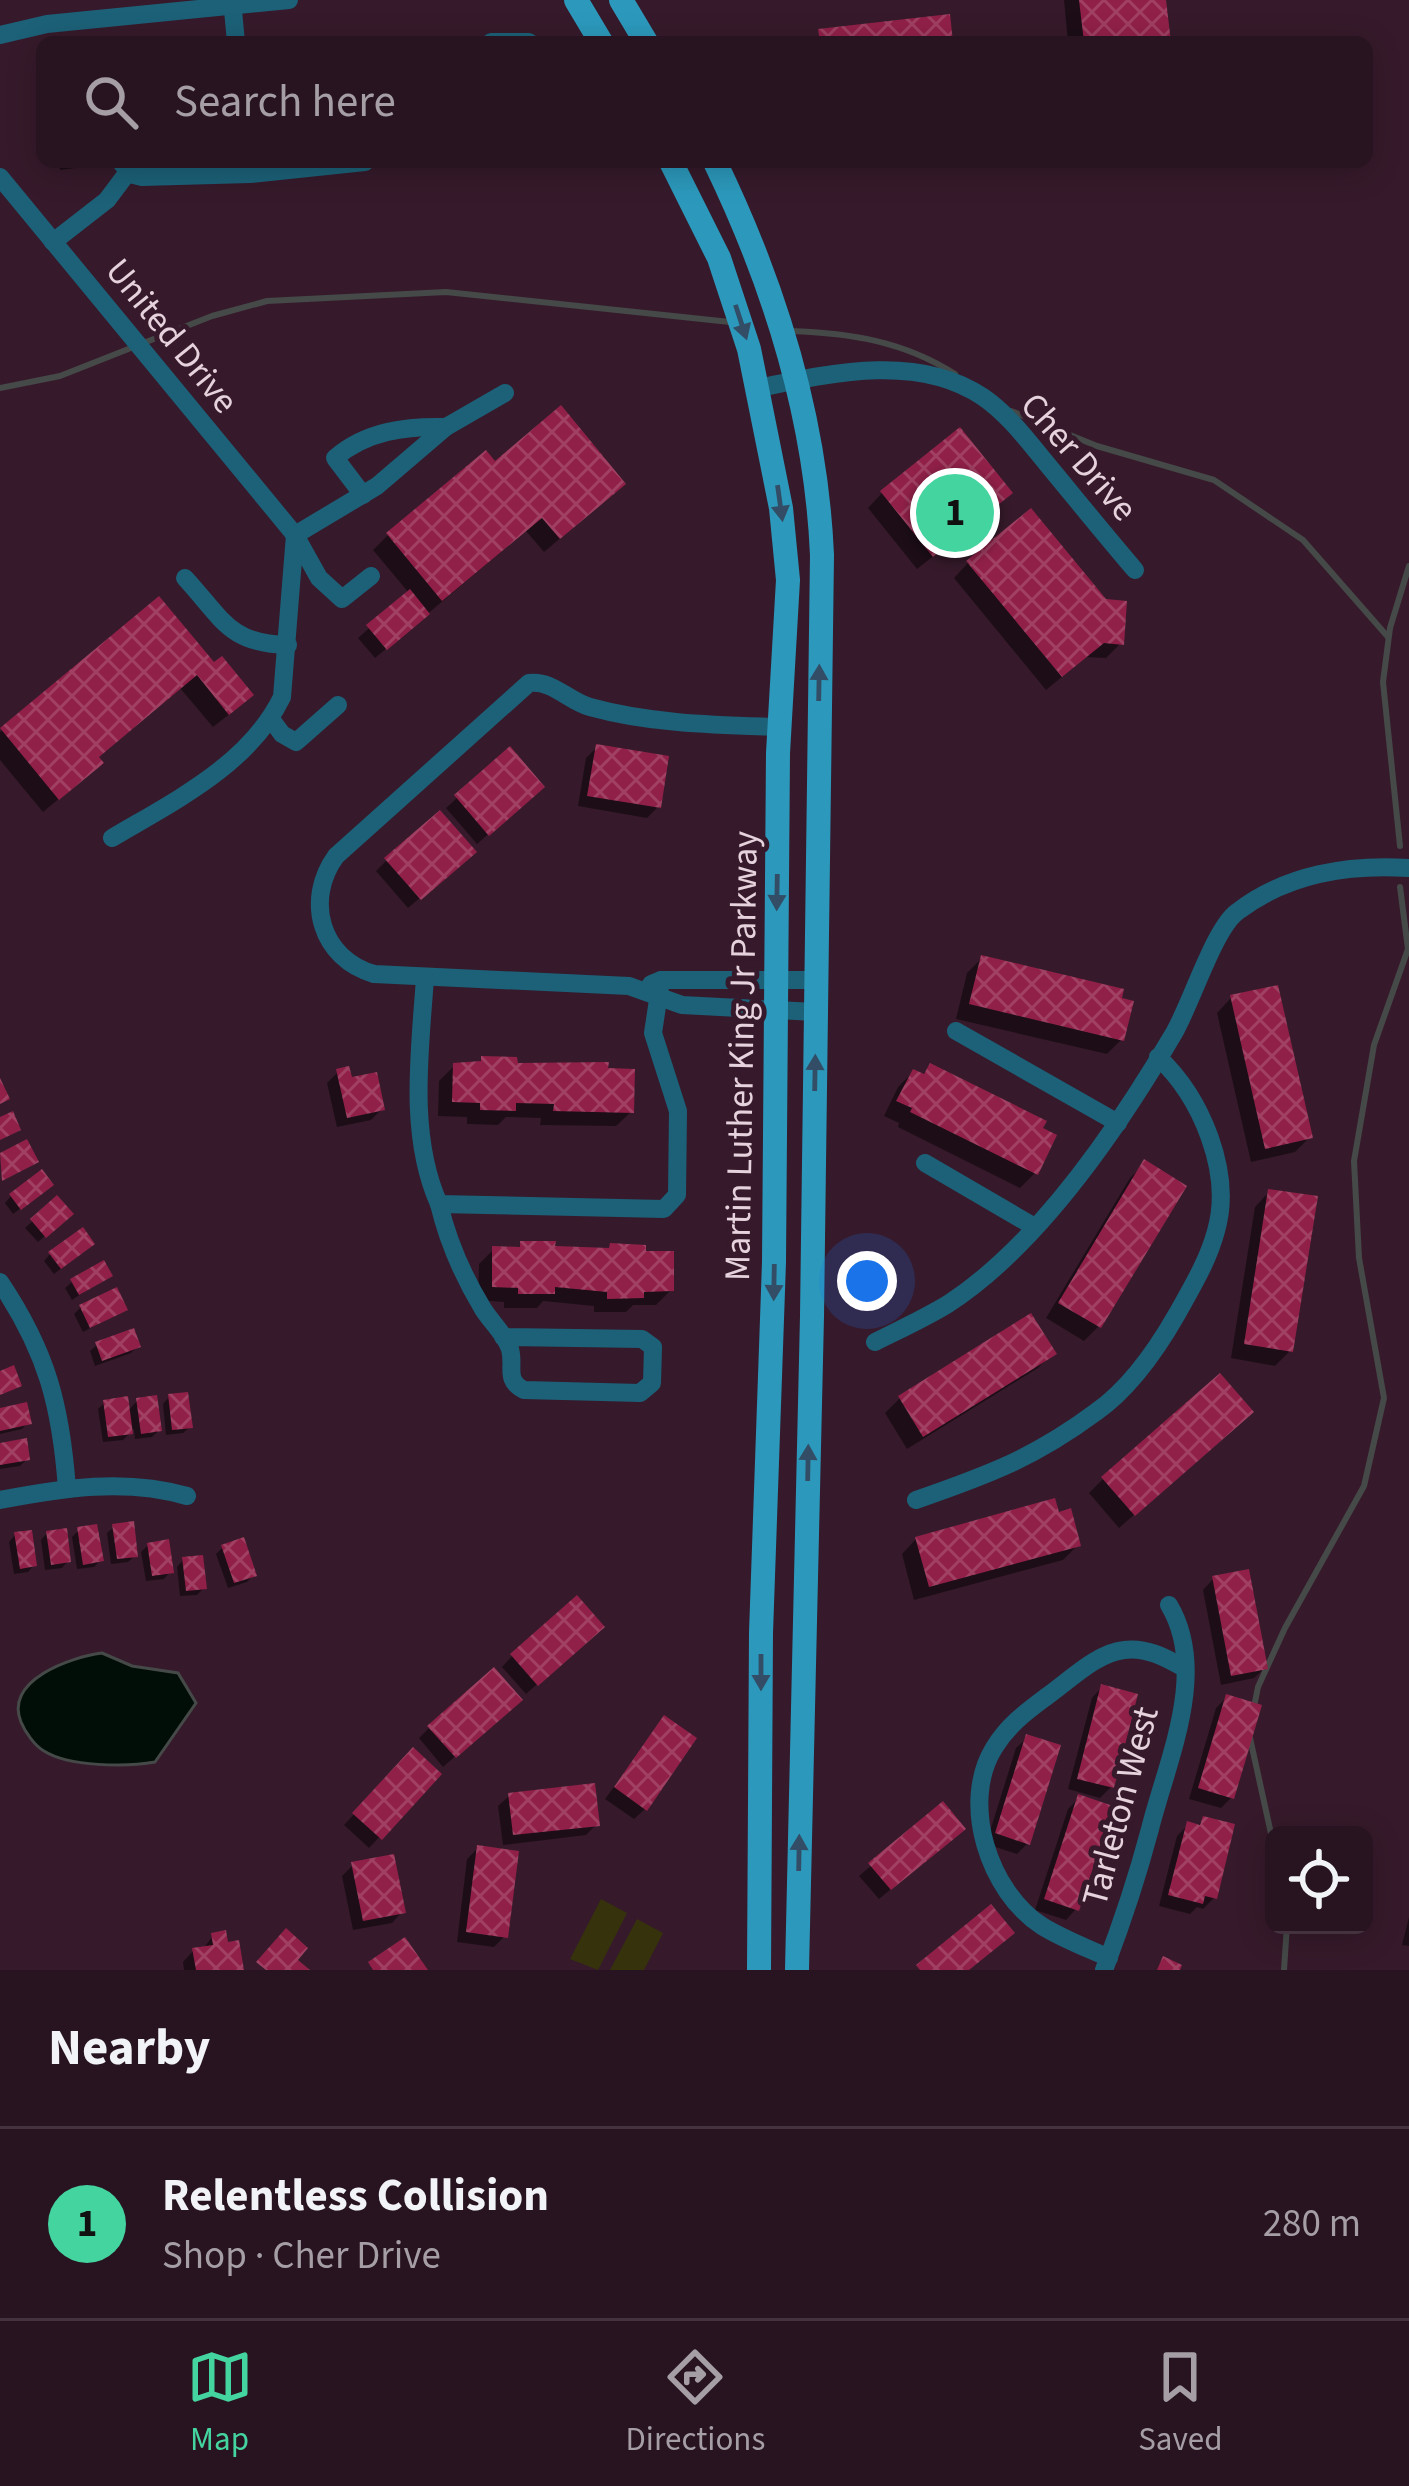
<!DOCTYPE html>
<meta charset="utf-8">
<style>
:root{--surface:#281420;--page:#34212d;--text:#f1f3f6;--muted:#a59ea5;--line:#44333e;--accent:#44d49f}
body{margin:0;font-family:"Source Sans 3",sans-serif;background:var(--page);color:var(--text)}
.controls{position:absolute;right:36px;bottom:36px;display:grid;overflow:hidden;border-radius:18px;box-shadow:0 6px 30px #0003}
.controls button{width:108px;height:108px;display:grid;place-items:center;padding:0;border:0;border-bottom:3px solid var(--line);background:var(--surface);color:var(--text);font:60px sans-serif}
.you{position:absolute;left:867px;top:1281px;width:42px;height:42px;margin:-30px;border:9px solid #fff;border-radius:50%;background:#1a73e8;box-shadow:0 0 0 18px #1a73e833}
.badge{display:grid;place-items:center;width:78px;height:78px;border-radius:50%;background:var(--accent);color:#111;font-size:39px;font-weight:700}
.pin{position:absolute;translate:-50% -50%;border:6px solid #fff;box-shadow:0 3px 12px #0006}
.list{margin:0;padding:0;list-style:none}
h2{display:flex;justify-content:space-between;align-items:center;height:156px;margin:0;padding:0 48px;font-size:51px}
h2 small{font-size:39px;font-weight:400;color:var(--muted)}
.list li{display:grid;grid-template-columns:78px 1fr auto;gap:36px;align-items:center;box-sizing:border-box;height:192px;padding:0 48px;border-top:3px solid var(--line)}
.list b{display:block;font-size:45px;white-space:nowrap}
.list p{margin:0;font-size:39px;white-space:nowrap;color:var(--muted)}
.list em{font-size:39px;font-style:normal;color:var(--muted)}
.icon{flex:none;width:66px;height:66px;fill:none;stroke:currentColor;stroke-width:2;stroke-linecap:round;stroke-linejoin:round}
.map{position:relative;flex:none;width:1409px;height:1970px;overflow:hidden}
.search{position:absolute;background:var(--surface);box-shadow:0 6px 30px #0003;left:36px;right:36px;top:36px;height:132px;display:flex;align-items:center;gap:30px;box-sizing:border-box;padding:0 42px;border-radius:18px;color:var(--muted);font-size:45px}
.sheet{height:348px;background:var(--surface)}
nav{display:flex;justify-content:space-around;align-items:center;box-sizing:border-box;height:168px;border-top:3px solid var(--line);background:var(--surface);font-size:33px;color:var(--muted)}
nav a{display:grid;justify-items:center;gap:6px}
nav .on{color:var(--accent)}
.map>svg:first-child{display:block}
.park{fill:#35320c}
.water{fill:#000e07;stroke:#454947;stroke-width:3}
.shadow{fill:#0007}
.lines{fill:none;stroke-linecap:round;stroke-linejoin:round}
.stream{stroke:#454947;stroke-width:6}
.building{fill:url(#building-cross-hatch)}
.minor{stroke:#1c6178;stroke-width:18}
.major{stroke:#2c99bc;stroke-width:24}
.oneway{fill:#324d65}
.labels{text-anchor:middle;stroke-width:10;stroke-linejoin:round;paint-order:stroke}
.street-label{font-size:36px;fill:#e6d2dc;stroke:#361a2b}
</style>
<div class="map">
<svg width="1409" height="1970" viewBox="0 0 1409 1970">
<defs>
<pattern id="building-cross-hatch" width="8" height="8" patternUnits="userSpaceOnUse" patternTransform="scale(3)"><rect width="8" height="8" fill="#912048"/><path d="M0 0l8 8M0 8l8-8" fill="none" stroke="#a04062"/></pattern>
</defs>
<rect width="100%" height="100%" fill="#361a2b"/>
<g class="park">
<path d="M601 1899 627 1913 598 1970 570 1959Z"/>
<path d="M637 1919 663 1933 644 1970H610Z"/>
</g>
<path class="water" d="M102 1653 132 1666 178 1673 196 1703 155 1762C127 1767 69 1767 44 1751 35 1746 25 1732 21 1722 4 1680 71 1657 102 1653Z"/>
<g class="shadow">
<path d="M1064 0H1163L1168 42H1068Z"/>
<path d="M59 162H81L75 168 60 170Z"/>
<path d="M494 465 608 498 544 552 526 531 375 658 358 638 409 593 373 550 388 535Z"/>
<path d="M882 493 995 508 917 569 868 508Z"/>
<path d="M968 563 1121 643 1106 658 1086 657 1046 690 954 578Z"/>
<path d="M159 600 236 709 213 727 180 688 96 758 85 777 43 812 0 760V732Z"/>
<path d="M597 747 658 807 647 818 578 806 586 758Z"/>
<path d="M510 750 531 797 477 844 446 808Z"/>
<path d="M386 861 462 862 408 908 376 871Z"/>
<path d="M982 958 1122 1039 1107 1054 956 1019 967 973Z"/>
<path d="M1231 998 1310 1137 1295 1152 1251 1162 1217 1013Z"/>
<path d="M482 1059 515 1066 631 1112 616 1126 540 1125 541 1118 506 1117 498 1125 467 1124V1117L438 1116 439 1081 454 1066 477 1064Z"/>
<path d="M930 1067 1039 1130 1035 1173 1020 1188 898 1127 899 1123 884 1116 898 1087 913 1072 921 1076Z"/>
<path d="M338 1072 382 1109 371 1120 337 1127 327 1083Z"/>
<path d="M1145 1163 1099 1326 1084 1341 1046 1318 1130 1178Z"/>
<path d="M43 1191 13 1214 5 1203 11 1196Z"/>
<path d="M1269 1192 1290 1351 1275 1366 1231 1358 1255 1207Z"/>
<path d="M57 1199 70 1214 38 1242 25 1228Z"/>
<path d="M552 1244V1249L671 1290 656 1305H633L626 1312H594V1306L543 1301 537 1308H504V1302L478 1300 479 1264 494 1249Z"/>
<path d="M85 1250 54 1274 44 1261 50 1254Z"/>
<path d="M109 1275 72 1300 65 1288 72 1282Z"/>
<path d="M81 1307 124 1310 83 1332 74 1314Z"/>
<path d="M97 1345 138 1346 131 1353 95 1366 90 1351Z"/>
<path d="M1053 1353 1038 1368 907 1449 885 1413 900 1398Z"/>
<path d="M169 1397 190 1427 183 1433 166 1435 163 1404Z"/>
<path d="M137 1401 159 1430 152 1437 135 1439 134 1429 123 1440 103 1442 98 1409 105 1402 127 1412Z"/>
<path d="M0 1411 28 1423 22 1429 0 1434Z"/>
<path d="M1235 1426 1119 1528 1089 1493 1103 1479Z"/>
<path d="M0 1446 27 1459 20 1466 0 1469Z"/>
<path d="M114 1527 135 1556 128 1562 111 1564 107 1533Z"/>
<path d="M79 1530 101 1560 94 1567 77 1569 72 1537Z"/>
<path d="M47 1533 68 1561 62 1568 45 1570 41 1540Z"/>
<path d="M15 1535 34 1565 28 1572 14 1574 9 1542Z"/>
<path d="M916 1539 1078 1545 1063 1560 914 1600 902 1554Z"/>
<path d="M148 1545 170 1572 164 1579 146 1581 141 1552Z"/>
<path d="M223 1547 253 1575 247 1582 228 1588 216 1554Z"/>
<path d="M183 1560 204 1588 197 1595 180 1596 177 1567Z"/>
<path d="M1213 1579 1265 1668 1254 1678 1221 1685 1203 1590Z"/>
<path d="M590 1637 526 1694 502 1667 512 1656Z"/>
<path d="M1102 1687 1111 1787 1100 1798 1068 1789 1092 1698Z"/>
<path d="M1226 1698 1231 1798 1221 1808 1189 1799 1216 1708Z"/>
<path d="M508 1710 443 1767 419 1738 429 1728Z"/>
<path d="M664 1719 645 1809 634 1819 605 1799Z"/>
<path d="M1027 1738 1028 1843 1017 1854 986 1844 1016 1748Z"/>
<path d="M413 1751 438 1774 369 1848 344 1825Z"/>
<path d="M509 1796 597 1824 586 1835 503 1845 498 1806Z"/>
<path d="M1079 1798 1076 1909 1066 1920 1035 1910 1068 1809Z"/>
<path d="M942 1805 951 1839 879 1899 859 1876Z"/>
<path d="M1204 1819 1214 1898 1203 1909 1197 1907 1190 1914 1159 1906 1177 1836 1188 1825 1196 1827Z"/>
<path d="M478 1848 505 1936 494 1947 457 1942 467 1859Z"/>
<path d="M353 1865 402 1912 392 1923 353 1930 342 1876Z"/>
<path d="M1409 1917V1946L1402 1945Z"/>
<path d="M213 1936 241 1970H184L183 1962 193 1951 202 1950Z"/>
</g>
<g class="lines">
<g class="stream">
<path d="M790 331C850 333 903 341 955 374"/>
<path d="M0 388 60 376 212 316 267 301 446 292 730 322"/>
<path d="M1011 411 1097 446 1214 480 1303 540 1388 637"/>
<path d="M1400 846 1383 682 1390 628 1409 566"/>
<path d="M1254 1707 1258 1687 1285 1628 1364 1486 1384 1398 1359 1258 1354 1161 1374 1045 1408 949 1400 887"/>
<path d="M1250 1738 1274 1847"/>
<path d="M1284 1970 1287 1925"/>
</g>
</g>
<g class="building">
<path d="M1079 0H1166L1171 42H1084Z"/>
<path d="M950 14 953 42H820L818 29Z"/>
<path d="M561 405 626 484 560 539 542 518 442 601 386 533 486 450 495 461Z"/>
<path d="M960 427 1013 493 933 557 880 491Z"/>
<path d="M1031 508 1106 599 1127 601 1124 645 1104 643 1062 677 966 561Z"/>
<path d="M410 589 430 614 387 650 366 625Z"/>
<path d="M159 596 214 662 222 656 254 695 229 715 197 675 99 757 104 763 59 800 0 728Z"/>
<path d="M596 744 669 756 661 808 587 796Z"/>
<path d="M510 746 545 787 489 836 454 795Z"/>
<path d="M440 810 477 852 421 900 384 858Z"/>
<path d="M981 955 1124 989 1122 998 1134 1001 1124 1041 969 1004Z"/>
<path d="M1278 985 1313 1138 1265 1149 1230 995Z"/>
<path d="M481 1056 517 1057 518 1063 609 1062 608 1068 635 1069 634 1113 553 1111 554 1104 516 1103V1111L480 1110V1103L452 1102 453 1063 481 1061Z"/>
<path d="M930 1063 1047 1121 1043 1128 1057 1135 1038 1175 910 1112 912 1108 896 1101 913 1069 924 1074Z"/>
<path d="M349 1066 352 1077 377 1072 385 1110 347 1118 336 1069Z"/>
<path d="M0 1078 10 1099 0 1104Z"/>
<path d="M13 1111 21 1130 0 1140V1117Z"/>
<path d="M27 1139 39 1162 2 1181 0 1153Z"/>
<path d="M1144 1159 1187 1186 1101 1328 1058 1303Z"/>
<path d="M42 1169 54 1185 21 1210 9 1194Z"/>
<path d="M1268 1189 1318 1196 1293 1352 1244 1344Z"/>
<path d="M57 1195 74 1214 46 1238 30 1219Z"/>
<path d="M83 1227 95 1244 61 1269 48 1252Z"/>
<path d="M520 1241H556L555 1246 609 1248 610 1243 646 1245V1251H674V1291L644 1292V1298L607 1299V1292L555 1287V1294H518V1288L492 1287V1246L520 1247Z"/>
<path d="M104 1260 113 1276 79 1295 70 1279Z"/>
<path d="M117 1287 128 1310 90 1328 79 1305Z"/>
<path d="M1031 1313 1057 1354 923 1437 898 1396Z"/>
<path d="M134 1328 141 1347 102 1361 95 1342Z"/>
<path d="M14 1365 22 1386 0 1395V1371Z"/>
<path d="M1220 1373 1254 1412 1135 1516 1101 1477Z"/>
<path d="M188 1392 193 1428 172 1430 168 1394Z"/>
<path d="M157 1395 162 1431 141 1434 136 1398Z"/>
<path d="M128 1396 133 1434 108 1437 103 1400Z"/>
<path d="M27 1402 32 1424 0 1431V1408Z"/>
<path d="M27 1438 30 1460 0 1465V1443Z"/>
<path d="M1055 1498 1059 1512 1071 1508 1081 1546 929 1587 915 1537Z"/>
<path d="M134 1521 138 1557 117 1559 112 1524Z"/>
<path d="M97 1524 104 1561 83 1565 77 1527Z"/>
<path d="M67 1528 71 1562 51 1565 46 1531Z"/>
<path d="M32 1530 37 1566 20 1569 14 1532Z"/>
<path d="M244 1537 257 1576 234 1583 221 1545Z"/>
<path d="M169 1539 174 1573 152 1576 147 1543Z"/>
<path d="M203 1555 207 1589 186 1591 182 1557Z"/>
<path d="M1249 1569 1268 1669 1231 1676 1212 1576Z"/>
<path d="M577 1595 605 1627 538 1686 510 1654Z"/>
<path d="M494 1667 523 1700 456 1758 427 1726Z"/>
<path d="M1101 1684 1138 1694 1114 1788 1077 1779Z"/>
<path d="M1226 1694 1262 1705 1234 1799 1198 1788Z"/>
<path d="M664 1715 697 1738 647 1811 614 1787Z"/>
<path d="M1026 1734 1061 1745 1030 1845 995 1833Z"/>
<path d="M413 1747 442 1774 382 1840 352 1813Z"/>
<path d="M595 1783 600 1826 513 1835 508 1793Z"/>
<path d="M1078 1794 1113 1806 1079 1911 1044 1899Z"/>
<path d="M943 1801 966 1829 891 1890 868 1863Z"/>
<path d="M1203 1816 1235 1824 1217 1899 1205 1896 1203 1904 1168 1895 1187 1821 1200 1825Z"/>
<path d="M477 1845 519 1851 508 1938 466 1932Z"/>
<path d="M394 1854 406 1913 363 1921 351 1862Z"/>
<path d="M991 1904 1015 1933 969 1970H920L916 1965Z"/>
<path d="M286 1928 308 1948 298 1960 310 1970H266L256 1962Z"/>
<path d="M226 1930 228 1942 239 1940 244 1970H196L192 1948 213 1945 211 1933Z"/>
<path d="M405 1937 428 1970H373L368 1962Z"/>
<path d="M1163 1956 1182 1965 1180 1970H1157Z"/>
</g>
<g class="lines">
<g class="minor">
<path d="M232 0 236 42"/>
<path d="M0 35 47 24 289 0"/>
<path d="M491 42H529"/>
<path d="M121 162 130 174 142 177 250 174 365 162"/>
<path d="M0 177 295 535 319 578 342 599 371 576"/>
<path d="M53 242 107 200 128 172"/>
<path d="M759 388C831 373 918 353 983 397 1008 414 1028 441 1047 464 1076 499 1105 535 1135 570"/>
<path d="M363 495 335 458C366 431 406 426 446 427"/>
<path d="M295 535 377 486 446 427 505 393"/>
<path d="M185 578C222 618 229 644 288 645"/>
<path d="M271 719 282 734 296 742 338 705"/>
<path d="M780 727C717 725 651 724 590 707 568 701 553 680 529 683L336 856C304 900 321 959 374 974L629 986 682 1005 815 1012"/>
<path d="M112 838C174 801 249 765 282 697L295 535"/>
<path d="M425 978C420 1051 408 1135 439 1204L664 1209 677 1195 678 1111 653 1033 661 980"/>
<path d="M651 984 661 980H816"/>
<path d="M956 1031 1118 1123"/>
<path d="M925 1163 1033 1226"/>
<path d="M439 1204C448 1242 463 1276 483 1309 491 1322 505 1334 510 1349 515 1367 504 1380 524 1390L640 1393 652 1383 653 1347 642 1339 503 1337"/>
<path d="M0 1282C47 1352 61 1406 67 1489"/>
<path d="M875 1342C899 1330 925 1318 948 1304 1039 1245 1120 1125 1174 1033 1191 1004 1214 929 1237 912 1286 874 1349 864 1409 868"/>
<path d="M0 1500C63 1488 125 1478 187 1496"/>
<path d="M916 1500C988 1475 1034 1458 1096 1412 1129 1389 1157 1349 1177 1314 1192 1287 1208 1261 1216 1231 1233 1172 1201 1097 1158 1057"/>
<path d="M1109 1958C1087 1948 1063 1939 1042 1926 989 1892 960 1803 994 1748 1008 1725 1026 1712 1046 1697 1069 1681 1096 1653 1124 1650 1147 1647 1166 1658 1184 1668"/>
<path d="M1104 1970C1122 1923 1137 1878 1150 1829 1167 1761 1209 1672 1169 1605"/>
</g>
<g class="major">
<path d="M576 0 601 42"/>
<path d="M621 0 646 42"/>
<path d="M671 162 719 258 749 349 781 508 788 580 778 753 774 1262 761 1633 759 1970"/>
<path d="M715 162C775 286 816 416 822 555L812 1316 797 1970"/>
</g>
</g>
<defs><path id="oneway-solid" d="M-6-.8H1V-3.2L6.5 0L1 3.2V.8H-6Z" transform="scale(3)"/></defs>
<g class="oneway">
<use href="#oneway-solid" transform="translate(741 322) rotate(72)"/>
<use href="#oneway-solid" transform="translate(780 503) rotate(82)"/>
<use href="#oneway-solid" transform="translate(819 683) rotate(-89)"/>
<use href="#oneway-solid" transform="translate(777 892) rotate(91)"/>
<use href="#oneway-solid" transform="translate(815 1073) rotate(-89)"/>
<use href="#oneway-solid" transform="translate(774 1282) rotate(91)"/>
<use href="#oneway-solid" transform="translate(808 1463) rotate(-89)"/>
<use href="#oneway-solid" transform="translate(761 1672) rotate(90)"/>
<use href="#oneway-solid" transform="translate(799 1853) rotate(-89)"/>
</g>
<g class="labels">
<g class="street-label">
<text transform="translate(173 335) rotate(51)" y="13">United Drive</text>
<text transform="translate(1080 456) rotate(49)" y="13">Cher Drive</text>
<text transform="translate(740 1056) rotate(-89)" y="13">Martin Luther King Jr Parkway</text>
<text transform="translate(1119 1806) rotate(-75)" y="13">Tarleton West</text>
</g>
</g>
</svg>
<div class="controls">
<button><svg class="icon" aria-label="locate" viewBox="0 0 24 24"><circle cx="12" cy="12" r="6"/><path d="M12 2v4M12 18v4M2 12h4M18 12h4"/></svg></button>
</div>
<div class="you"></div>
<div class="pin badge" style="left:955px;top:513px">1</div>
<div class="search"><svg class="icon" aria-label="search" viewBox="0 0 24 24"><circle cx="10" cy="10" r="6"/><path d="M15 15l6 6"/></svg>Search here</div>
</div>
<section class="sheet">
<h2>Nearby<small></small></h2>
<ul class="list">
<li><span class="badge">1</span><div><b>Relentless Collision</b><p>Shop · Cher Drive</p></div><em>280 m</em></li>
</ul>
</section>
<nav>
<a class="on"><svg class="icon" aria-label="map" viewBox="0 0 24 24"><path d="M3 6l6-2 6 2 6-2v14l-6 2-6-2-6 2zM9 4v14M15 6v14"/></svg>Map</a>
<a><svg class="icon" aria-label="directions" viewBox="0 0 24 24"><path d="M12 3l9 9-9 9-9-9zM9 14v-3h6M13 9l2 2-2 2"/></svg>Directions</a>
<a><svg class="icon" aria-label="saved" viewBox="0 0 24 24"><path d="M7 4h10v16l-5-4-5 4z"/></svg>Saved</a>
</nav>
